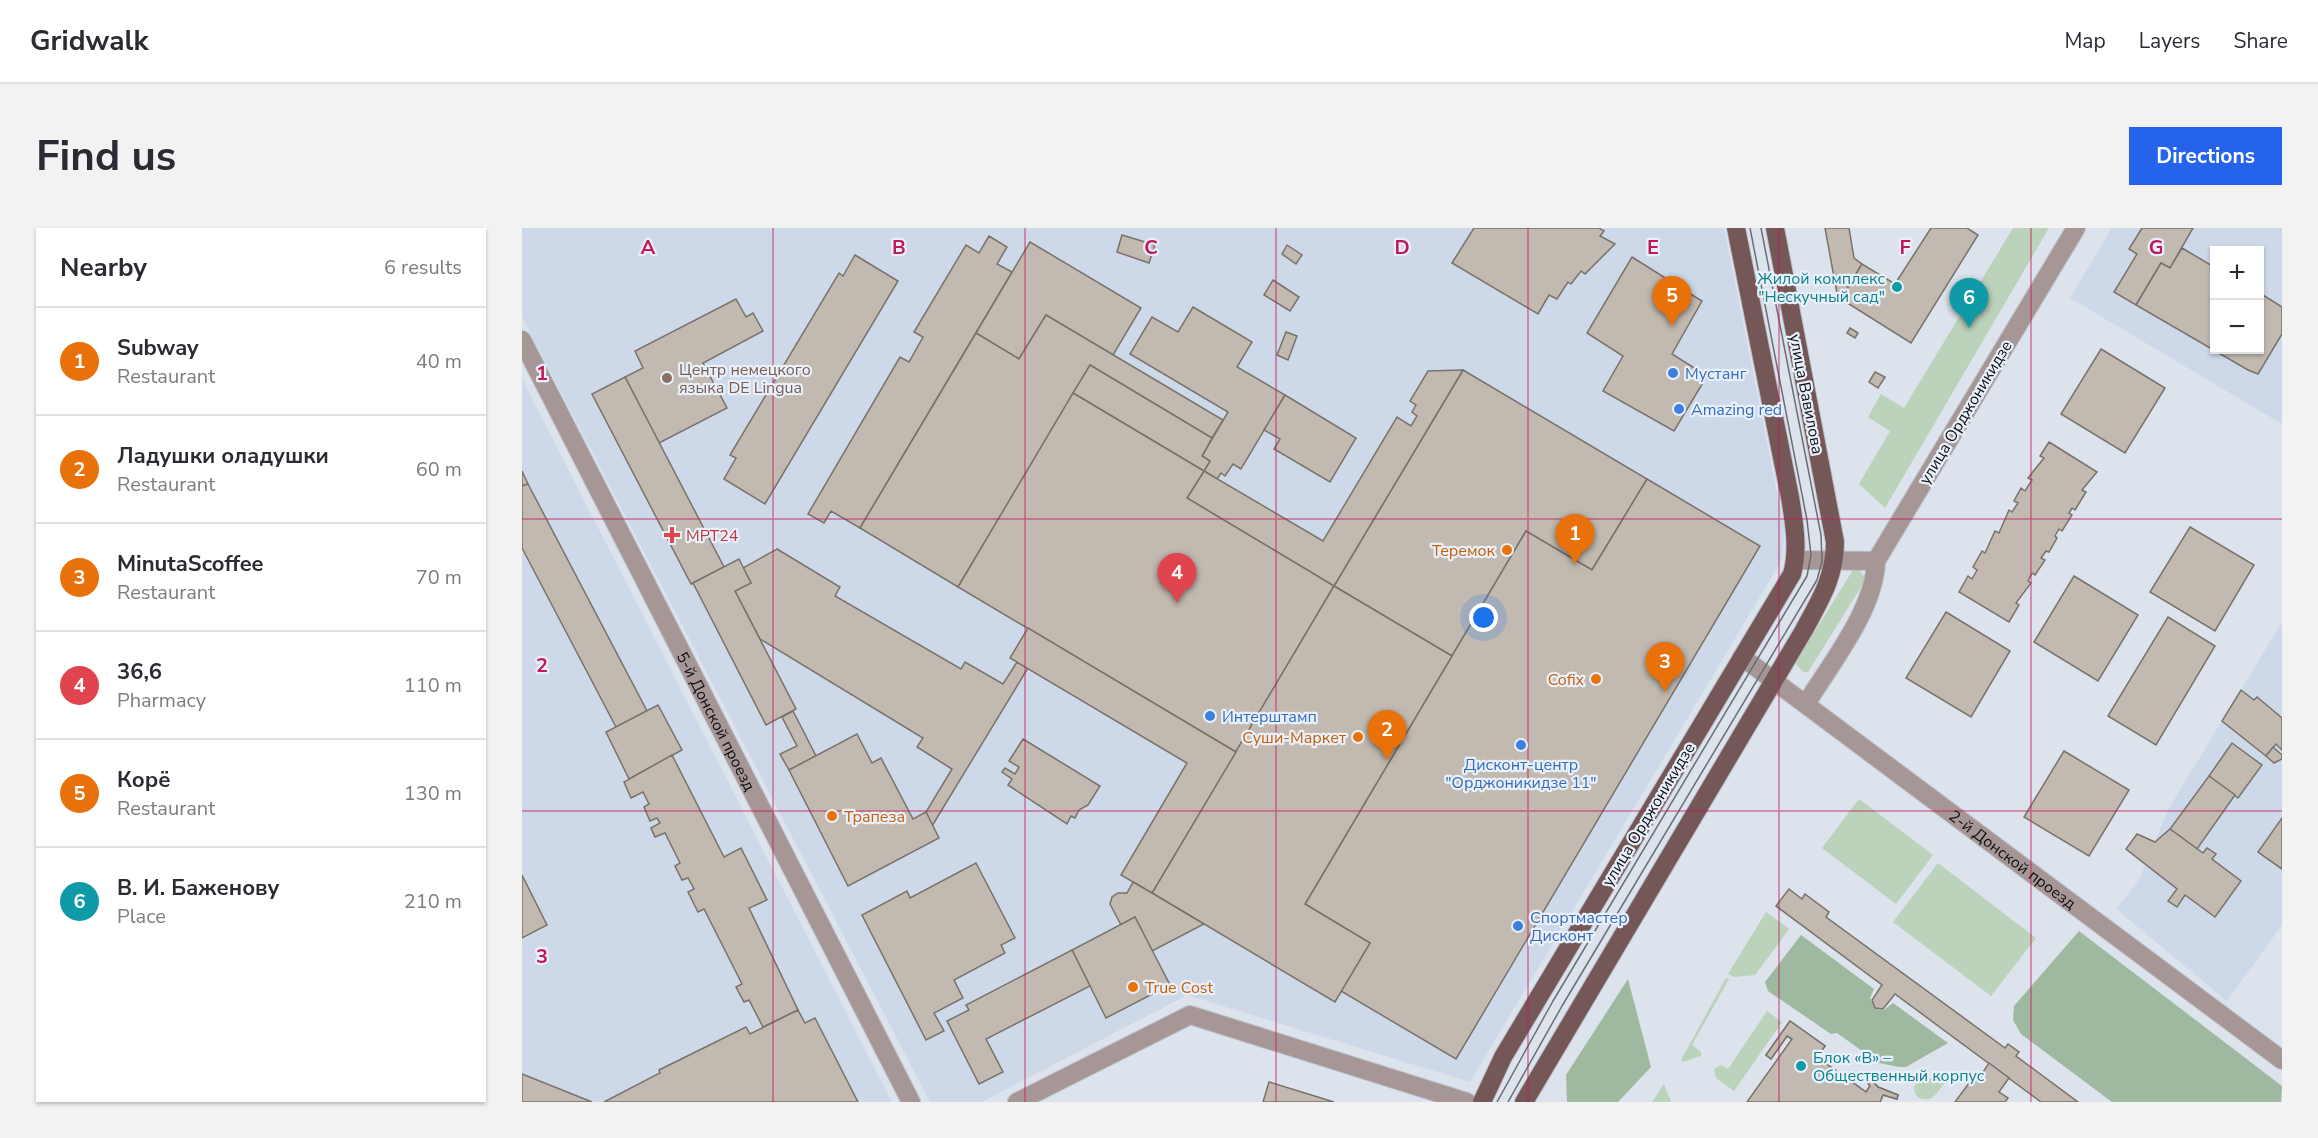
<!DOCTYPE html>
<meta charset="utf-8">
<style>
:root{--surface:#fff;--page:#f2f2f3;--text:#2b2b33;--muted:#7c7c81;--line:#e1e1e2;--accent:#2563eb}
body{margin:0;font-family:"Nunito Sans",sans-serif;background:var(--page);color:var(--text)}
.controls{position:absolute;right:18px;top:18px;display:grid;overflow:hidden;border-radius:0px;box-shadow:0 2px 4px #0004}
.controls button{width:54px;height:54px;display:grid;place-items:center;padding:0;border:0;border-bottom:2px solid var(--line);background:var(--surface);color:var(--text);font:30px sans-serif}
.you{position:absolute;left:962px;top:390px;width:21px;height:21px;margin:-15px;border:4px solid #fff;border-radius:50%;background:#1a73e8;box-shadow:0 0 0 9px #1a73e833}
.badge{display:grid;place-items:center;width:39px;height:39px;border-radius:50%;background:var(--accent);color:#fff;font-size:20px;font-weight:700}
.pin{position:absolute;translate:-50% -50px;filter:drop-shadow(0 2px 3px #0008)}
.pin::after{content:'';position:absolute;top:32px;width:21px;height:18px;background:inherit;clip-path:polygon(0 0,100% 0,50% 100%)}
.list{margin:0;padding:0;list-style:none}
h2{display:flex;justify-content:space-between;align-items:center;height:78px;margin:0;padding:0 24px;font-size:26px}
h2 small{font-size:20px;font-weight:400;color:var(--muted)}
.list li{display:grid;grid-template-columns:39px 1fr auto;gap:18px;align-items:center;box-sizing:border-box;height:108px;padding:0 24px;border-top:2px solid var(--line)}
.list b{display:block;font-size:22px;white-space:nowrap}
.list p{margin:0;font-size:20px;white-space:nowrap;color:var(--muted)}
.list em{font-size:20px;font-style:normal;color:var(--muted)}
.map{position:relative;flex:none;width:1760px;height:874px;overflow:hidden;border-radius:0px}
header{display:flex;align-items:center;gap:36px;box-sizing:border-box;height:84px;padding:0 30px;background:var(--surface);border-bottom:2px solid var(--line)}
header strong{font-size:28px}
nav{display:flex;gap:33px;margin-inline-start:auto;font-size:21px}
.intro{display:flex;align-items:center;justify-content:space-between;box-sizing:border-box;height:144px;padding:0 36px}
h1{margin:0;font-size:42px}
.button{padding:15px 27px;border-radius:0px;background:var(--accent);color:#fff;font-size:21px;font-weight:700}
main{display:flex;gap:36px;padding:0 36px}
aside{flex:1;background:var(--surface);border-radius:0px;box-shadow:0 2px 4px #0004}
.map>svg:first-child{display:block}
.built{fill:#cdd8e8;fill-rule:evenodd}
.green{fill:#bbd2bb}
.forest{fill:#9fb9a0}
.building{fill:#c2bab1;stroke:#79726a;stroke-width:1.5}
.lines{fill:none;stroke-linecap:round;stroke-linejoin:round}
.minor-casing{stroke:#bbc1ca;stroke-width:20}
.major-casing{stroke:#bbc1ca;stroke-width:20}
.minor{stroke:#a79696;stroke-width:18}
.major{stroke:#755758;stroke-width:18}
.tram{stroke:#6a6e74;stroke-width:1.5}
.grid{fill:none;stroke:#c2185b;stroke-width:1.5;stroke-opacity:0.55}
.culture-dot{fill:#0f9aa8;stroke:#e9f0fa;stroke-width:2}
.shop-dot{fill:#3f7fe0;stroke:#e9f0fa;stroke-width:2}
.education-dot{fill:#8d6e63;stroke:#e9f0fa;stroke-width:2}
.health-dot{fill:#e0444e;stroke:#e9f0fa;stroke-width:2}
.food-dot{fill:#e8710a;stroke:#e9f0fa;stroke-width:2}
.labels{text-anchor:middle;stroke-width:4.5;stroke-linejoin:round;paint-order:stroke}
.culture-label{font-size:16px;fill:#0d838f;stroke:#e9f0fa;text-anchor:end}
.education-label{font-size:16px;fill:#785e54;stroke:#e9f0fa;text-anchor:start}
.shop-label{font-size:16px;fill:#366cbe;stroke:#e9f0fa;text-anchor:start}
.street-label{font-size:16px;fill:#0d0f12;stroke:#e9f0fa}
.health-label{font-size:16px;fill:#be3a42;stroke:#e9f0fa;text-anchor:start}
.food-label{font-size:16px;fill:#c56008;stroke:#e9f0fa;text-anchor:end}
.grid-label{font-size:20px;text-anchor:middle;font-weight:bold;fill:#c2185b;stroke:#e9f0fa;stroke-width:4.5;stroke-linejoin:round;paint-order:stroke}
</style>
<header>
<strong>Gridwalk</strong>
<nav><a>Map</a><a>Layers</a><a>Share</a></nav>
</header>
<div class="intro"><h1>Find us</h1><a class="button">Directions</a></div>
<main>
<aside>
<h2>Nearby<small>6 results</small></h2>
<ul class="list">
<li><span class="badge" style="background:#e8710a">1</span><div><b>Subway</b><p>Restaurant</p></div><em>40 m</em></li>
<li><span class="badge" style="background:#e8710a">2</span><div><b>Ладушки оладушки</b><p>Restaurant</p></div><em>60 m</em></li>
<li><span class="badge" style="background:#e8710a">3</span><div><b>MinutaScoffee</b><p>Restaurant</p></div><em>70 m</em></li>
<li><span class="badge" style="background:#e0444e">4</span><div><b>36,6</b><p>Pharmacy</p></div><em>110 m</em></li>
<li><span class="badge" style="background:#e8710a">5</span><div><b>Корё</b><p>Restaurant</p></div><em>130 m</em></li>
<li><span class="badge" style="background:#0f9aa8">6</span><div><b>В. И. Баженову</b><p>Place</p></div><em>210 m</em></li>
</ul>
</aside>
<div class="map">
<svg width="1760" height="874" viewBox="0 0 1760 874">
<rect width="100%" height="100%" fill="#dce3ed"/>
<g class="built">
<path d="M0 0H1202L1262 300 1260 332 948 854 665 767 460 874H408L0 89Z"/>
<path d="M1590 0H1760V196L1548 70ZM1692 22H1738V122H1692Z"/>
<path d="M0 151 370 874H0Z"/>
<path d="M1760 394V697L1705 773 1594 681 1617 652 1646 582Z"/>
</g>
<g class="green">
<path d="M1491 0H1527L1363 280 1337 256 1368 203 1346 189 1359 166 1382 180Z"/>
<path d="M1331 342H1337L1344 351 1286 444H1281L1273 435Z"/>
<path d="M1337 571 1411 627 1374 676 1300 620Z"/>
<path d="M1416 635 1514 710 1469 768 1371 694Z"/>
<path d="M1244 684 1267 701 1233 747 1212 749 1206 746Z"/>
<path d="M1204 750 1207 751 1170 817 1179 824V828L1161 834 1159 832Z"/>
<path d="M1245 783 1260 794 1212 863 1194 850 1192 841 1199 837 1206 841Z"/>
<path d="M1418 846 1423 849 1424 853C1419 859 1415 866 1410 870 1399 874 1390 868 1393 857Z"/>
<path d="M1142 856 1149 874H1130Z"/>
</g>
<g class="forest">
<path d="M1557 703 1760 858 1759 874H1590L1499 806 1491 792 1492 778Z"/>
<path d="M1279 707 1352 761 1348 770 1353 781 1362 782 1371 775 1426 815 1384 839H1377L1357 835 1315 805 1309 806 1246 763 1243 754Z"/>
<path d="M1106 751 1129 839 1096 874H1045L1044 847Z"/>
</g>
<g class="building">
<path d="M952 0H1077L1082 3 1078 8 1093 16 1063 46 1059 43 1049 56 1046 54 1035 71 1027 67 1016 86 930 35Z"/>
<path d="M1303 0H1327L1332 30 1340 36 1319 71H1316Z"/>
<path d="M1409 0H1445L1456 7 1389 115 1319 71 1340 36 1373 56Z"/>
<path d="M1620 0H1671L1648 40 1639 35 1614 77 1592 64 1615 26 1607 21Z"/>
<path d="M600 7 633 17 627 35 595 24Z"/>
<path d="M467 8 485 19 475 36 490 44 338 300 309 283 302 295 286 286 378 129 387 134 401 109 392 104 444 17 457 25Z"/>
<path d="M508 14 619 80 591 127 524 87 497 131 454 105Z"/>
<path d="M765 17 780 27 774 36 760 26Z"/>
<path d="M1660 20 1692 39V122H1738V65L1760 79V106L1736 146 1726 142 1614 77 1639 35 1648 40Z"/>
<path d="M333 27 376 53 243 276 202 251 214 230 208 227 317 45 321 48Z"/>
<path d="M1110 29 1180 73 1150 126 1185 148 1152 203 1081 163 1101 128 1065 105Z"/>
<path d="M751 52 777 69 768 83 742 67Z"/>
<path d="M214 71 224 89 231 85 241 103 181 135 205 180 137 215 103 149 121 140 113 123Z"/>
<path d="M671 79 730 114 715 139 763 167 719 241 711 236 703 248 699 245 695 251 682 243 688 233 680 228 706 184 608 126 630 89 656 104Z"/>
<path d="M524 87 701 192 690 210 568 137 436 359 338 300 454 105 497 131Z"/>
<path d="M1328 100 1336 105 1333 110 1325 105Z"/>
<path d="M764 104 775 108 766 132 755 127Z"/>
<path d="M1579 121 1643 160 1603 225 1539 186Z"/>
<path d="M568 137 690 210 680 228 688 233 682 243 551 165Z"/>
<path d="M941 142 1125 251 1070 342 1004 303 930 428 812 358Z"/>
<path d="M941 142 812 358 665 270 682 243 801 313 875 189 889 198 895 188 890 184 894 177 888 173 906 143Z"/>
<path d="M1353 144 1363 149 1356 160 1347 154Z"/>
<path d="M103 149 202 339 169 356 70 166Z"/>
<path d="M551 165 682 243 665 270 812 358 714 524 436 359Z"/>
<path d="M763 167 834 210 808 254 752 221 758 211 742 202Z"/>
<path d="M1527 214 1575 244 1560 262 1564 264 1553 282 1550 280 1547 285 1550 287 1540 303 1537 301 1533 308 1535 310 1527 324 1524 323 1519 330 1523 332 1513 347 1510 345 1506 353 1509 355 1494 375 1497 377 1487 394 1437 364 1446 348 1450 351 1455 342 1451 339 1460 323 1463 325 1473 303 1477 305 1487 282 1490 284 1496 275 1492 273 1499 260 1503 263 1510 252 1506 250 1522 230 1518 228Z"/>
<path d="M0 243 6 256 0 258Z"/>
<path d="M1125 251 1238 318 934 831 819 763 848 715 783 676 1004 303 1070 342Z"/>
<path d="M6 256 125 483 94 499 0 320V258Z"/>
<path d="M1668 299 1732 337 1693 403 1628 364Z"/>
<path d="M255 321 318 359 313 368 439 441 443 434 481 456 495 434 506 440 410 598 404 584 430 541 395 519 401 510 238 411 213 363 229 355 221 340Z"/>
<path d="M217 331 229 355 213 363 274 481 244 497 171 355 169 356Z"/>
<path d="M1552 348 1616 387 1576 453 1512 414Z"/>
<path d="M812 358 930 428 783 676 848 715 813 774 630 665Z"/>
<path d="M1424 384 1488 423 1449 489 1384 450Z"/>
<path d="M1646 389 1693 418 1634 517 1586 488Z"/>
<path d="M506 400 714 524 630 665 599 647 665 535 488 430Z"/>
<path d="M1719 462 1732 472 1735 469 1760 490V522L1754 516 1744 528 1700 493Z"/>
<path d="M136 477 160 522 107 551 84 504Z"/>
<path d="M271 483 294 528 267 542 258 526 275 518 260 489Z"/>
<path d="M335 506 350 535 359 530 391 591 404 584 417 610 326 658 267 542Z"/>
<path d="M501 511 578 558 566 577 557 582 553 590 549 588 545 596 486 557 490 551 480 544 483 540 493 546 497 539 487 533Z"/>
<path d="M1710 515 1740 537 1716 570 1687 548Z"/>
<path d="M1751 519 1760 527V531L1752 535 1744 528Z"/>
<path d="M1542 523 1607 562 1567 628 1502 589Z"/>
<path d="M150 527 202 629 219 620 245 672 227 680 276 782 241 799 227 772 222 774 214 759 220 756 182 681 176 684 166 664 172 661 166 650 160 652 153 638 158 635 143 605 133 609 129 600 138 595 135 590 128 593 122 579 127 576 121 564 109 570 102 554Z"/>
<path d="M1687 548 1713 567 1675 621 1648 601Z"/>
<path d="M1760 590V641L1736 624Z"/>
<path d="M1648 601 1681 625 1685 620 1694 626 1690 631 1719 653 1693 689 1663 667 1655 679 1646 673 1655 661 1604 621 1615 606 1633 614Z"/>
<path d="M454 635 493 710 479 717 483 725 432 752 441 770 412 785 422 803 404 812 340 687 385 663 388 670Z"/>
<path d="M0 647 25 697 0 710Z"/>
<path d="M611 654 630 665 682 696 630 723 613 689 599 697 588 676 590 669 596 665H605Z"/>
<path d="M1267 661 1280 671 1283 666 1307 684 1304 689 1483 820 1486 816 1497 824 1494 828 1556 874H1519L1373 766 1361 781 1353 780 1350 772 1360 757 1254 678Z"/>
<path d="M613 689 648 757 584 790 550 722Z"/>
<path d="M550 722 568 758 464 811 481 844 457 856 425 793 447 782 444 777Z"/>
<path d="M276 782 283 795 293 790 336 874H82L138 845 137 842 224 799 228 806Z"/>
<path d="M1268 793 1303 818 1295 829 1344 864 1348 858 1339 846 1342 844 1356 859 1376 867 1375 871 1361 867 1358 874H1276L1262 864 1290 826 1265 808 1249 831 1244 827Z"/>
<path d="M1268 793 1303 818 1295 829 1344 864 1348 858 1339 846 1342 844 1356 859 1376 867 1375 871 1361 867 1358 874H1225L1270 811 1265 808 1249 831 1244 827Z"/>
<path d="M1467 835 1487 850 1477 864 1486 870 1483 874H1433L1453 847 1457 850Z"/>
<path d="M0 846 70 874H0Z"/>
<path d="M747 854 812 874H741Z"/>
</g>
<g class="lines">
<g class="minor-casing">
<g id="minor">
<path id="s1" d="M0 112 389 874"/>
<path d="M1273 332 1354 333"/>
<path id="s2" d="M1220 429 1760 832"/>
<path d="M1284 476C1309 435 1353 381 1354 333L1554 0"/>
<path d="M495 874 668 787 945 874"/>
</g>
</g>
<g class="major-casing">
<g id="major">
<path d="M960 874 981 829 1270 346C1277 321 1272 294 1268 269L1214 0"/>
<path d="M1002 874 1282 402C1298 372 1313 349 1313 314L1253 0"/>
</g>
</g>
<use href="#minor" class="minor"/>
<use href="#major" class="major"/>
<g class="tram">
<path d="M975 874 1031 773 1285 348 1289 327 1285 292 1228 0"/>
<path d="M986 874 1040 778 1295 352 1300 333 1299 307 1239 0"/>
</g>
</g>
<path class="grid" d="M251 0V874M503 0V874M754 0V874M1006 0V874M1257 0V874M1509 0V874M0 291H1760M0 583H1760"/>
<g class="culture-dot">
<circle cx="1375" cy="59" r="6"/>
<circle cx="1279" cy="838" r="6"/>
</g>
<g class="shop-dot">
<circle cx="1151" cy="145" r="6"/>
<circle cx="1157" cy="181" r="6"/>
<circle cx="688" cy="488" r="6"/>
<circle cx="999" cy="517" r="6"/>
<circle cx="996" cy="698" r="6"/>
</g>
<circle class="education-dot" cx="145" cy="150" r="6"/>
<path class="health-dot" d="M147 298h6v6h6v6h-6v6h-6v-6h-6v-6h6z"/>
<g class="food-dot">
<circle cx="985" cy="322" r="6"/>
<circle cx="1074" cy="451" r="6"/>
<circle cx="836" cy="509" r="6"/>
<circle cx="310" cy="588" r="6"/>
<circle cx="611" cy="759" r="6"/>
</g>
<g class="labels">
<g class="culture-label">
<text x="1363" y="56">Жилой комплекс<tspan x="1363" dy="18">"Нескучный сад"</tspan></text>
<text x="1291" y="835" text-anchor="start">Блок «В» –<tspan x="1291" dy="18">Общественный корпус</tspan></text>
</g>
<g class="education-label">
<text x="157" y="147">Центр немецкого<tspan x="157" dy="18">языка DE Lingua</tspan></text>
</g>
<g class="shop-label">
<text x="1163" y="151">Мустанг</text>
<text x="1169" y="187">Amazing red</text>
<text x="700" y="494">Интерштамп</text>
<text x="999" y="542" text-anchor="middle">Дисконт-центр<tspan x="999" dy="18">"Орджоникидзе 11"</tspan></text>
<text x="1008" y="695">Спортмастер<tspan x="1008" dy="18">Дисконт</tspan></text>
</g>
<g class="street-label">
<text transform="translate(1285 166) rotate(79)" y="6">улица Вавилова</text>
<text transform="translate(1443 184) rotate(-59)" y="6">улица Орджоникидзе</text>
<text dy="6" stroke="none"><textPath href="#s1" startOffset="428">5-й Донской проезд</textPath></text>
<text transform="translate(1126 586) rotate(-59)" y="6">улица Орджоникидзе</text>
<text dy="6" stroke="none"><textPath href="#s2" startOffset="338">2-й Донской проезд</textPath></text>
</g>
<g class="health-label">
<text x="164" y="313">МРТ24</text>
</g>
<g class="food-label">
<text x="973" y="328">Теремок</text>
<text x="1062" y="457">Cofix</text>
<text x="824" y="515">Суши-Маркет</text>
<text x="322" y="594" text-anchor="start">Трапеза</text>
<text x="623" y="765" text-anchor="start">True Cost</text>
</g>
</g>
<g class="grid-label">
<text x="126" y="26">A</text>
<text x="377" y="26">B</text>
<text x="629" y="26">C</text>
<text x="880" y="26">D</text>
<text x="1131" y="26">E</text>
<text x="1383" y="26">F</text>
<text x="1634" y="26">G</text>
<text x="20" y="152">1</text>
<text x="20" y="444">2</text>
<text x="20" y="735">3</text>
</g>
</svg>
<div class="controls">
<button>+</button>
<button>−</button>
</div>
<div class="you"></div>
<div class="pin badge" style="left:1053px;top:336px;background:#e8710a">1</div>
<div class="pin badge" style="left:865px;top:532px;background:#e8710a">2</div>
<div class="pin badge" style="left:1143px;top:464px;background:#e8710a">3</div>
<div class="pin badge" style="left:655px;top:375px;background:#e0444e">4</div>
<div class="pin badge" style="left:1150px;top:98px;background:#e8710a">5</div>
<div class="pin badge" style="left:1447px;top:100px;background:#0f9aa8">6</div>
</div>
</main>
